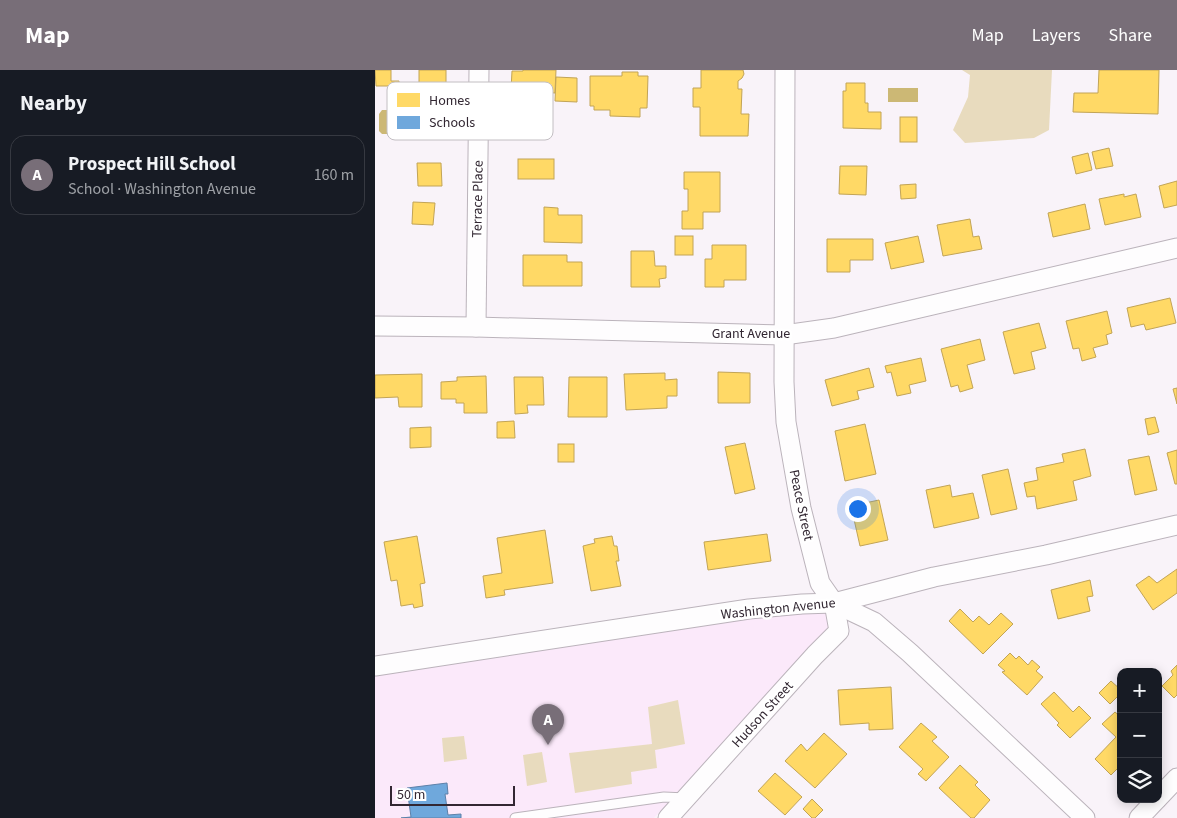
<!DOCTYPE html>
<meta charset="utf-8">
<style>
:root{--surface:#171b24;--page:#242831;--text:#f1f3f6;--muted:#9ea1a6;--line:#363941;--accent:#786e78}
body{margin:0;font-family:"Source Sans 3",sans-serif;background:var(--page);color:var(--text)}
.controls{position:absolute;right:15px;bottom:15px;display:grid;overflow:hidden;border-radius:10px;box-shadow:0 2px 12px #0003}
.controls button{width:45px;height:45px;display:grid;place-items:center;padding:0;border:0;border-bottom:1px solid var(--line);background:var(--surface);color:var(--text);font:25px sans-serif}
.scale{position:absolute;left:15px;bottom:12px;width:125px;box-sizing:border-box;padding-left:5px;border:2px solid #322732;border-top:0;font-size:14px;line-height:18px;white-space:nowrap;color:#322732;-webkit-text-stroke:4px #fff;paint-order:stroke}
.you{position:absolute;left:482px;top:438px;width:18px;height:18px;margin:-12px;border:4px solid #fff;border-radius:50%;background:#1a73e8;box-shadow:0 0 0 8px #1a73e833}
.badge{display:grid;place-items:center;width:32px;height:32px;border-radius:50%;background:var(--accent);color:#fff;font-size:16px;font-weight:700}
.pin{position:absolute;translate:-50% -41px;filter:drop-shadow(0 1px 2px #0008)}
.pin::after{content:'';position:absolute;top:26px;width:18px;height:15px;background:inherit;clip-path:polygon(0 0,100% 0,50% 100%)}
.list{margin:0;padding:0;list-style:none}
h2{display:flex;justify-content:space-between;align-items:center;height:65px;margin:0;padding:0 20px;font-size:21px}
h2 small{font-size:16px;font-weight:400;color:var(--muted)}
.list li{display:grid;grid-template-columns:32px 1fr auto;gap:15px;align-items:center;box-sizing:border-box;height:80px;margin:0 10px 10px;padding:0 10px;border:1px solid var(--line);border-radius:15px}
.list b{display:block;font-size:19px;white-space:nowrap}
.list p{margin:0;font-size:16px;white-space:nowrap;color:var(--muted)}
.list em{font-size:16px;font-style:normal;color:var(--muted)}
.icon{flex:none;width:28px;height:28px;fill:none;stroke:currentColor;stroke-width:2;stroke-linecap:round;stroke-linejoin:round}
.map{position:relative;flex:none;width:802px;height:748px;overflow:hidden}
header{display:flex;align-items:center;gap:30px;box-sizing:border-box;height:70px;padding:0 25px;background:var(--accent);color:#fff}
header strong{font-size:24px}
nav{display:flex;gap:28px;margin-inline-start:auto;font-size:18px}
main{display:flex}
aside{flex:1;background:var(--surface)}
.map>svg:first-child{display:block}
.built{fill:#fbe9fa}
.green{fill:#e8dbbe}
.water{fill:#ccb875}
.homes{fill:#ffd966;stroke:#c2a456}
.schools{fill:#6fa8dc;stroke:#5d81a9}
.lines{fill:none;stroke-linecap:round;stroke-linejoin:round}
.lane-casing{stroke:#bbb3bb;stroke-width:11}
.street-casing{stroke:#bbb3bb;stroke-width:21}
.lane{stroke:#fefdfe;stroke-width:9}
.street{stroke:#fefdfe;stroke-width:19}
.labels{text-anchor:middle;stroke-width:5;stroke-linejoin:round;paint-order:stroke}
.street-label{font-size:14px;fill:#322732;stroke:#fff}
.key{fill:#fff;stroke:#c2bec2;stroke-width:1}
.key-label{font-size:14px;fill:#322732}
</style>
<header>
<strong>Map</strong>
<nav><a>Map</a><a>Layers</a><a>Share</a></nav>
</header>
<main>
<aside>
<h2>Nearby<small></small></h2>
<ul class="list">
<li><span class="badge">A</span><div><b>Prospect Hill School</b><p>School · Washington Avenue</p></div><em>160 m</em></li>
</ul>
</aside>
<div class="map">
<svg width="802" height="748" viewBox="0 0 802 748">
<rect width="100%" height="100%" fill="#f9f3f9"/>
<path class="built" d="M453 536 459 552 279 748H0V603Z"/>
<g class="green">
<path d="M587 0H677L674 60 659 68 590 73 578 60 593 27 595 5Z"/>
<path d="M303 630 310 674 280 680 282 698 256 702 257 714 200 723 194 683 277 674 273 637Z"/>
<path d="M89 666 92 689 69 692 67 668Z"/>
<path d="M167 682 172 712 152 716 148 685Z"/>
</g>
<g class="water">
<rect x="513" y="18" width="30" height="14"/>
<path d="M7 40H13L16 43V61L13 64H7L4 61V44Z"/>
</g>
<g class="homes">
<path d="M0 0H16V11H24V32L14 33V16H1Z"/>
<path d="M44 0H71V16H75V24H44Z"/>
<path d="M148 0H181L180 23 159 22V20H136L137 1H148Z"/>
<path d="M326 0H368L369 4 367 8 363 11V19H367L366 44H374L373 66H325V37H318V18H326Z"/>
<path d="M724 0H784L783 44 698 42 699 23H723Z"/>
<path d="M247 2H263V6H273L272 38H265V47L235 46V40H219V36H215V6H247Z"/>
<path d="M181 7 202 8V32L180 31Z"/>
<path d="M471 13H490V33H493V42H506V59L468 58V21H471Z"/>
<rect x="525" y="47" width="17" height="25"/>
<path d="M734 78 738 96 721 99 717 82Z"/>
<path d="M713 83 717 100 701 104 697 87Z"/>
<rect x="143" y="89" width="36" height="20"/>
<path d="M42 93H66L67 116H43Z"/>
<path d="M465 96H492L491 125 464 124Z"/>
<path d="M309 102H345V142H328V159H307V141H313V119H309Z"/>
<path d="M802 111V135L789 138 784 116Z"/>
<path d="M541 114V128L526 129 525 115Z"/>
<path d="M749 124V127L761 124 766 147 730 155 724 129Z"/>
<path d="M38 132 60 133 58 155 37 154Z"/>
<path d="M710 134 715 159 678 167 673 143Z"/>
<path d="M169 137 183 138V145H207V173L169 172Z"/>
<path d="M595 149 598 167 604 166 607 179 568 186 562 155Z"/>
<rect x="300" y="166" width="18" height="19"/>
<path d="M543 166 549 192 516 199 510 173Z"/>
<path d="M452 169H498V190H475V202H452Z"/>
<path d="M337 175H371V210H349V217H330V189H337Z"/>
<path d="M256 181H279L280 196H291V208L284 209 285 217H256Z"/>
<path d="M148 185H192V192H207V216H148Z"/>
<path d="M795 228 801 253 771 260 769 254 756 257 752 238Z"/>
<path d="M732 241 737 263 731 265 733 274 718 278 721 287 707 291 704 278 698 279 691 251Z"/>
<path d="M664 253 671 278 656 282 660 299 639 304 628 262Z"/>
<path d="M605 269 610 290 592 295 598 318 585 322 583 315 576 317 566 279Z"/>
<path d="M546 288 551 311 534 315 536 323 522 326 516 302 512 303 510 296Z"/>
<path d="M494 298 499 317 482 321 484 329 457 336 450 310Z"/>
<path d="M343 302 375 303V333H343Z"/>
<path d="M290 303V310L302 309V326H292V338L251 340 249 304Z"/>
<path d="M47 304V337H24L23 327 0 328V305Z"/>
<path d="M111 306 112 343H89V333H81V329H66V312L82 311V307Z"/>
<path d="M139 307H168L169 335H152L153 343 140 344Z"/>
<path d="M194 307H232V347H193Z"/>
<path d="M802 318V334L798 319Z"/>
<path d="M780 347 784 362 773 365 770 349Z"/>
<path d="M139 351 140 368H122V352Z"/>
<path d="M490 354 501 404 470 411 460 361Z"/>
<path d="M56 357V377L35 378V358Z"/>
<path d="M370 373 380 419 360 424 350 377Z"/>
<rect x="183" y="374" width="16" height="18"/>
<path d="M710 379 716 406 698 411 702 430 662 439 660 426 652 427 649 413 663 410 661 398 689 392 687 384Z"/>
<path d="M802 380V414H800L792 383Z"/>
<path d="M774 386 782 420 760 425 753 390Z"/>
<path d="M633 399 642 439 616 445 607 405Z"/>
<path d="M575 415 577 427 598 423 604 448 559 458 551 420Z"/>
<path d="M504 430 513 470 485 476 476 436Z"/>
<path d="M170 460 178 513 129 520 130 525 111 528 108 506 127 503 122 468Z"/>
<path d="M392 464 396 491 333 500 329 472Z"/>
<path d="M42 466 50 513 45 514 48 536 39 538 38 534 26 536 22 510 16 511 9 472Z"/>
<path d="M237 466 239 476H242L244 491H241L246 516 216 521 208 476 220 473 219 469Z"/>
<path d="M802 499V523L778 540 761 515 774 506 782 513Z"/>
<path d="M715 510 718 526 712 527 715 541 683 549 676 520Z"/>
<path d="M585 539 598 552 604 546 614 555 626 543 638 554 608 584 574 551Z"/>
<path d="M635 583 641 589 644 586 653 595 657 590 665 597 661 601 668 607 652 625 627 602 630 601 623 595Z"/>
<path d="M802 595V625L799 628 787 616 798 605 796 601Z"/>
<path d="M736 611 746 620V623L735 634 724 623Z"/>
<path d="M516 617 518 659 494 660V653L465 655 463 620Z"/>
<path d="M679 622 698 642 704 636 716 648 695 668 682 655 684 653 666 634Z"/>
<path d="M740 642 746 647V695L736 705 720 689 741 667 727 654Z"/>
<path d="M546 653 562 667 557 671 574 687 551 711 543 704 548 699 524 677Z"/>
<path d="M449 663 472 684 440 718 410 691 426 674 432 681Z"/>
<path d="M585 695 603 712 600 715 615 730 599 748H596L564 718Z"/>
<path d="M400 703 427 727 410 745 383 721Z"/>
<path d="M437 729 448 740 440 748H437L428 739Z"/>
</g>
<path class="schools" d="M72 713 73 724H70L73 745 86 744V748H26L36 747 32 718Z"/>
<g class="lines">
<g class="lane-casing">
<path id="lane" d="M140 748 289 727 311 728"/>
</g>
<g class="street-casing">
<g id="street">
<path d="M410 0 409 312 411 352 426 438 445 513 459 533 499 552 535 583 710 748"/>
<path d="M0 256 101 257 409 265 459 258 802 178"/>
<path d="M101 257 104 0"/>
<path d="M0 596 374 539 427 534 459 533 559 507 671 485 802 455"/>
<path d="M783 728 802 708"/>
<path d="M293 748 440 585 464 561 459 533"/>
<path d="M764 748 782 729"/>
</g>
</g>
<use href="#lane" class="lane"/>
<use href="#street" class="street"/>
</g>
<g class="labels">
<g class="street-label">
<text transform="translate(102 129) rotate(-89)" y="5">Terrace Place</text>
<text x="376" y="268">Grant Avenue</text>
<text transform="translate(427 435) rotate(78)" y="5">Peace Street</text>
<text transform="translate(403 538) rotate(-6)" y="5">Washington Avenue</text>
<text transform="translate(387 644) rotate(-48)" y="5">Hudson Street</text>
</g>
</g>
<rect x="12" y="12" width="166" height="58" rx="8" class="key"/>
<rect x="22" y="23" width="23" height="14" fill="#ffd966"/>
<rect x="22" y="46" width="23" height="13" fill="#6fa8dc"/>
<g class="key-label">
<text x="54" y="35">Homes</text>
<text x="54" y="57">Schools</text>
</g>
</svg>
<div class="controls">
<button>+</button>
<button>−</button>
<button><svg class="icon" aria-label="layers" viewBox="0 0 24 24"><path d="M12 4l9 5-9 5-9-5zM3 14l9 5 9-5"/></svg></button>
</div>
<div class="scale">50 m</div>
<div class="you"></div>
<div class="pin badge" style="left:173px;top:675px">A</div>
</div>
</main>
